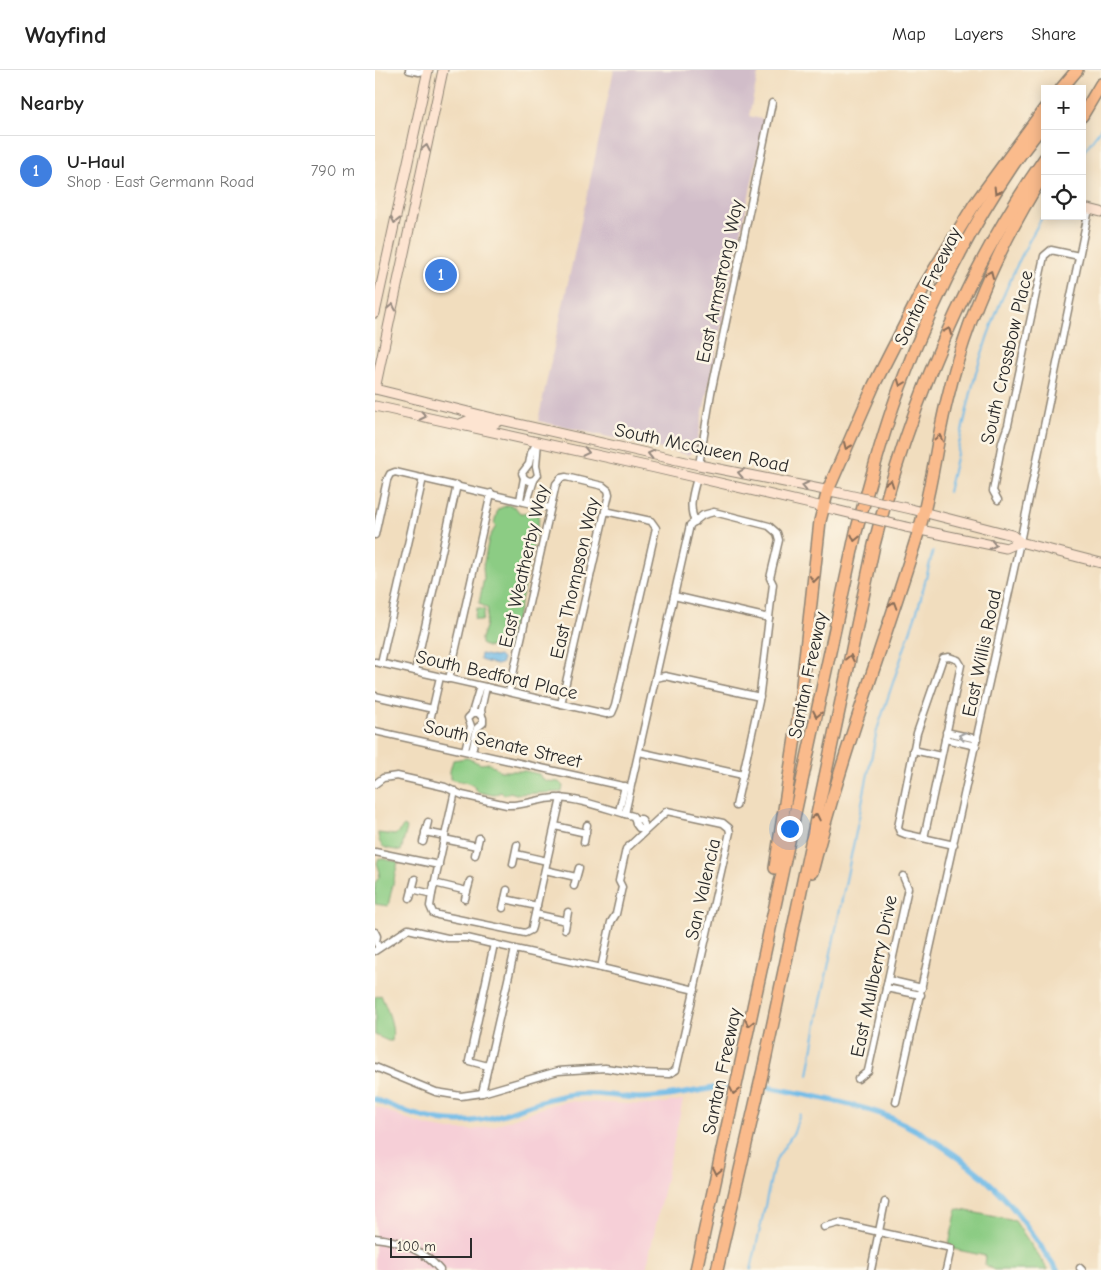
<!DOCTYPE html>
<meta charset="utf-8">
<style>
:root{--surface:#fff;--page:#f6f6f6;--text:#222;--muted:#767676;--line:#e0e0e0;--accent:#ea580c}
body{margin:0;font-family:"Comic Neue",sans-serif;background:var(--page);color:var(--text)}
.controls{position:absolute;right:15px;top:15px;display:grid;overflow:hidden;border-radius:0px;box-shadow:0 2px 12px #0003}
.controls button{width:45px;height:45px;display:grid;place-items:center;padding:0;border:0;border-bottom:1px solid var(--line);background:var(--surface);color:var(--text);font:25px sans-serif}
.scale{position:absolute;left:15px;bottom:12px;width:82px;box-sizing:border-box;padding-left:5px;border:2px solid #2b2b2b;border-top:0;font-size:14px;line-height:18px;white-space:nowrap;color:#2b2b2b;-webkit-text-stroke:4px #fcf5e5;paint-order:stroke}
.you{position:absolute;left:414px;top:758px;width:18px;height:18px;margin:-12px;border:4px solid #fff;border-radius:50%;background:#1a73e8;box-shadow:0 0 0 8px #1a73e833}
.badge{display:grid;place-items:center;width:32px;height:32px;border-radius:50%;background:var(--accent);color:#fff;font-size:16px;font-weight:700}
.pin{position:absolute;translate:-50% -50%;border:2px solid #fff;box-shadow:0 1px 5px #0006}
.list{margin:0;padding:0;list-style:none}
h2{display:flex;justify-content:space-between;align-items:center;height:65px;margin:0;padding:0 20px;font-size:21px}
h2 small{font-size:16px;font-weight:400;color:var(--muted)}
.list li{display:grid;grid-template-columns:32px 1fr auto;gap:15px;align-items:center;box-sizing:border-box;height:70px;padding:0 20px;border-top:1px solid var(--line)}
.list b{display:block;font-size:19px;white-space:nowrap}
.list p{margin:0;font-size:16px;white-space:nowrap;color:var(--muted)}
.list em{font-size:16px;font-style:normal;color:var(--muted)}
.icon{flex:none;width:28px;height:28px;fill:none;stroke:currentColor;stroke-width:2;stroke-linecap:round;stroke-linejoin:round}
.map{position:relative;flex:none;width:726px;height:1200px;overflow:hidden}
header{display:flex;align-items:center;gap:30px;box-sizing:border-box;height:70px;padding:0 25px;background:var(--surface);border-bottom:1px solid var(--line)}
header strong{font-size:24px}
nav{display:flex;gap:28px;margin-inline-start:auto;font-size:18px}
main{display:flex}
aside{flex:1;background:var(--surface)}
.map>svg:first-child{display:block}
.built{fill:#f6cfd7}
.industrial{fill:#d1bdc9}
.green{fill:#8ccc84;stroke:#5c7c58}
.water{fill:#6ebae7;stroke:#4c7289}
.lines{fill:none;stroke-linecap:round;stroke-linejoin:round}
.stream{stroke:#6ebae7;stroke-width:2}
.canal{stroke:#6ebae7;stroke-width:5.5}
.street-casing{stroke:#8e8474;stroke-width:9}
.secondary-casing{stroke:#8e8474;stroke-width:11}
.highway-casing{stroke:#8e8474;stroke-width:14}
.street{stroke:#fff;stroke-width:6}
.secondary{stroke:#fde4d1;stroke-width:9}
.highway{stroke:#fabb8c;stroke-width:11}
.secondary-bridge-casing{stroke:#8e8474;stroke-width:11;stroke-linecap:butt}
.secondary-bridge{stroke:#fde4d1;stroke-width:9}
.oneway{stroke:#94887e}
.oneway2{stroke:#886c57}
.oneway3{stroke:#a0a0a0}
.labels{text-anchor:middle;stroke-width:5;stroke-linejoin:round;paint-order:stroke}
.street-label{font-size:19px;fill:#2b2b2b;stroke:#fcf5e5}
</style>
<header>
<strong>Wayfind</strong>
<nav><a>Map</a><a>Layers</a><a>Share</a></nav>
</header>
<main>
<aside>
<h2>Nearby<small></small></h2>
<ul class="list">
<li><span class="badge" style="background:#3f7fe0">1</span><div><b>U-Haul</b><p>Shop · East Germann Road</p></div><em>790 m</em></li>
</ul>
</aside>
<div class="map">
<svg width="726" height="1200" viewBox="0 0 726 1200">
<rect width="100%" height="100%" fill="#fcf5e5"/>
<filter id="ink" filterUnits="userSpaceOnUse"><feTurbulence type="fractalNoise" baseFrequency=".02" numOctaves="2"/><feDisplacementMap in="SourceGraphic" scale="10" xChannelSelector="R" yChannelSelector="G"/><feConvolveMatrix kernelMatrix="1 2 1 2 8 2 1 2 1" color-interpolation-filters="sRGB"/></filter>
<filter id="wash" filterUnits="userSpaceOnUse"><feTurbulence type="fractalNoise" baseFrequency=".0096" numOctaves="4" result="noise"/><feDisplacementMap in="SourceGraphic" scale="20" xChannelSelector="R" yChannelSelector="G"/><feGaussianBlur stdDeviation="1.12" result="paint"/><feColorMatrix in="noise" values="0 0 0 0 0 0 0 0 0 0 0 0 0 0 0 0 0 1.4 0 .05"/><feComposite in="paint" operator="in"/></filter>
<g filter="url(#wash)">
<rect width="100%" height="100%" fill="#f1ddbe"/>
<path class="built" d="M308 1030 271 1200H0V1036L39 1052 56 1057 75 1060H97L118 1056 175 1035 193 1031 275 1035Z"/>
<path class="industrial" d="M239 0H384L374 46 390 50 320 380 313 385 163 351Z"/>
<g class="green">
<path d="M133 435 140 437 145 443C152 444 158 437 164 444V449L135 580 133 582 125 578 112 577 106 574V568L110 557 113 539 104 533 109 508 108 497 114 468 121 456 119 453 123 439Z"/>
<path d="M102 538 110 540 107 551 99 549Z"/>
<path d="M92 688 106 694 114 693 125 701H150L164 704 166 708 172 711 184 712 188 716 187 722 141 724 135 722 129 725 126 722 118 725 103 722C96 710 87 713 75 709V701L78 690Z"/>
<path d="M29 756 32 758 26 781C12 778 4 780 3 763L20 765Z"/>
<path d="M4 788 23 792 13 836 0 834V813L4 807 5 802 2 793Z"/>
<path d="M6 925C12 940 20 954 17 971H13L0 965V927Z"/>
<path d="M582 1139 640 1151 673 1200H619L610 1195 611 1186 573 1178Z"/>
</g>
<path class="water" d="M106 584 119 587 124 586 127 589V593L122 595 105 590Z"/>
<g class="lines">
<g class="stream">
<path d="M707 84 726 58"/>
<path d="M573 422C583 381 591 340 602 299 618 245 641 192 670 142"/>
<path d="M433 1005 445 936 502 660 544 535 558 481"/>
<path d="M376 1200 398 1099 402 1088 419 1062 425 1044"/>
</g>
<g class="canal">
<path d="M393 1017C427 1024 461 1030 494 1040 541 1054 601 1095 633 1132 651 1153 666 1177 682 1200"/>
<path d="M0 1029C42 1049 84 1060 129 1044 152 1036 174 1027 199 1024 220 1021 245 1028 267 1028 292 1028 325 1020 350 1016"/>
</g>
</g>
</g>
<g filter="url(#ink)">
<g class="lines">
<g class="street-casing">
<g id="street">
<path d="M34 0 44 2 53 0"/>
<path d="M163 371 161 396 163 405 159 410 154 411 149 408 147 403 154 394 156 383Z"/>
<path d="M324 395 336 323 397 33"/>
<path d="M145 430 149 408"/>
<path d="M623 430 618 421 627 372 633 355 669 186 676 180 704 186"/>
<path d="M152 432 159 410"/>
<path d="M320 452C313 436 318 423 322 408"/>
<path d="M0 465 12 410 15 404 20 402 175 438"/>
<path d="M299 526 394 548"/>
<path d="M0 592 231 644 237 643 240 636 281 458 276 451 230 441"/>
<path d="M6 593 48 408"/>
<path d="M40 601 82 415"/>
<path d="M280 608 290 606 385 627"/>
<path d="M74 609 116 423"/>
<path d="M134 622 181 414 186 408 191 407 228 416 233 420 234 424 186 634"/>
<path d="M0 626 58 639"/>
<path d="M97 643 105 616"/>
<path d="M107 646 106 640 111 617"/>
<path d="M53 659 65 607"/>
<path d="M0 661 252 717 255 721 250 744"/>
<path d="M571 662 602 669"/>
<path d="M570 669 601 676"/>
<path d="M90 680 96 656 93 648 98 643H103L108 648V653L102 658 97 682"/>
<path d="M538 680 566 686"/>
<path d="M264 682 368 705"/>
<path d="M0 714 8 708 22 706 70 717 87 725 132 735C149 736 165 728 182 728 208 729 234 740 258 746L260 749H266L269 754V758"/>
<path d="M255 720 315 455 328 445 339 442 394 456 402 463 404 470 395 508 398 514 384 631 361 736"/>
<path d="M80 721 57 824 55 836 58 843 63 845 150 863 156 860 157 857 186 728"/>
<path d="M244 741 250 716"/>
<path d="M260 749 261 754 264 758H269L271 760"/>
<path d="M180 756 211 763"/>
<path d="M50 762 70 766"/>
<path d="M549 768 586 595 583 590 574 587 568 588 542 663 523 757 525 762 530 764 579 775"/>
<path d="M69 769 102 776"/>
<path d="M48 772 53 752"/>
<path d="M209 772 212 755"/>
<path d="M0 782 64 795"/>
<path d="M141 784 172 791"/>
<path d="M100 785 104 768"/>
<path d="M138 794 142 775"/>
<path d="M170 800 201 807"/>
<path d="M59 813 92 821"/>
<path d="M199 816 204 798"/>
<path d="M37 819 57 824"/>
<path d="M35 828 40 809"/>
<path d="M90 829 95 811"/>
<path d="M130 829 162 836"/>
<path d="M128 838 132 820"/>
<path d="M160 844 191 851"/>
<path d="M190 859 193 842"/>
<path d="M0 862 2 866 1 872 4 878"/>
<path d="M0 881 33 859 72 868H92L113 873 226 898 236 852 241 844 247 817 244 811 251 779 292 741 348 753 354 758 355 762 301 1000 294 1004 266 1003 230 998 183 1001 107 1023 86 1026 61 1022 0 997"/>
<path d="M226 898 320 920"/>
<path d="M513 910 547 918"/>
<path d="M511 918 546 925"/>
<path d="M113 996 94 991 119 874"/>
<path d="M483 1009 493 1001 533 818 528 806"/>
<path d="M107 1023 140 879"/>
<path d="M521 1032 645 472 714 139"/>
<path d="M449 1157 464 1153 576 1178 571 1200"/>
<path d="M0 1168C24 1170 50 1181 65 1200"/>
<path d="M705 1198 707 1200"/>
<path d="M496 1200 510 1132"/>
</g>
</g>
<g class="secondary-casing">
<g id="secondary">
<path d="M714 139 726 142"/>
<path d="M0 243 53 0"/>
<path d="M0 319 126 350 324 395 465 423"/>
<path d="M0 319 68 0"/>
<path d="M0 336 280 398 461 440"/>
<path d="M85 354 94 350 119 354 126 350"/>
<path d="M536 439 637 465 645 472 726 493"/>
<path d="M531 457 631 478 645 472"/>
</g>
</g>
<g class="highway-casing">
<g id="highway">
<path d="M686 19 702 0"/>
<path d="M707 46 726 14"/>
<path d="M400 798 424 642 445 451 453 420 499 315 551 213 599 135 670 38"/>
<path d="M437 802C466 686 509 574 544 460 557 418 561 373 572 330 591 250 626 172 670 102"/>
<path d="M321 1200 481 462C495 413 507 364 525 317 554 239 592 163 638 95 648 80 660 66 670 52"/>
<path d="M342 1200 388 1000 499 475C534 338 589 204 670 88"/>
</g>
</g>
<use href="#street" class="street"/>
<use href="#secondary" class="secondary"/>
<use href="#highway" class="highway"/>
<g class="secondary-bridge-casing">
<g id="secondary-bridge">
<path d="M465 423 536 439"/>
<path d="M461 440 531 457"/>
</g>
</g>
<use href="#secondary-bridge" class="secondary-bridge"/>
</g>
<defs><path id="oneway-chevron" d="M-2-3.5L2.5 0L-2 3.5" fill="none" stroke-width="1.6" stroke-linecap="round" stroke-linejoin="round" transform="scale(1.25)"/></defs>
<g class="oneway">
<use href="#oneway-chevron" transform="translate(51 78) rotate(-78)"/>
<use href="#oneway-chevron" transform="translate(20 150) rotate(102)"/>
<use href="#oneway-chevron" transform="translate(17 237) rotate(-78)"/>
<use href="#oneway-chevron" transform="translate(48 346) rotate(12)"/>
<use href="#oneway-chevron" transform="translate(211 382) rotate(13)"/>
<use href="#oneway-chevron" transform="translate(276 384) rotate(-167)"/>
<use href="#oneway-chevron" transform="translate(366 403) rotate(-169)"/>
<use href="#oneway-chevron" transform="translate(430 416) rotate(-168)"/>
<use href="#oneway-chevron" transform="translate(618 475) rotate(12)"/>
</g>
<g class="oneway2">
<use href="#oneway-chevron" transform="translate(622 121) rotate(122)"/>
<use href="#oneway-chevron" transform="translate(615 204) rotate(-67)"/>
<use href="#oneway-chevron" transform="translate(573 261) rotate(-67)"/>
<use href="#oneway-chevron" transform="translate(526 313) rotate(111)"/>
<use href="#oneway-chevron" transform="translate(564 368) rotate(-78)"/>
<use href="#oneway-chevron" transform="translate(472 376) rotate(114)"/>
<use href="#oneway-chevron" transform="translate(515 413) rotate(-71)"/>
<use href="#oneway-chevron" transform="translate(480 468) rotate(103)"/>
<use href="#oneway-chevron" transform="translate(439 509) rotate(96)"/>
<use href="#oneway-chevron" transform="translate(518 535) rotate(-72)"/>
<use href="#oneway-chevron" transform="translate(475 588) rotate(-78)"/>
<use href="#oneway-chevron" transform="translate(442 644) rotate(102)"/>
<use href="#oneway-chevron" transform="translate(441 747) rotate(-78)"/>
<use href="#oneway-chevron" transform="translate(374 953) rotate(103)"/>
<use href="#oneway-chevron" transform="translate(359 1021) rotate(102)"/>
<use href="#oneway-chevron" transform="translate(342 1101) rotate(102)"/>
</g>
<use class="oneway3" href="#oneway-chevron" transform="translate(587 666) rotate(-168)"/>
</g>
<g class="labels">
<g class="street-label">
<text transform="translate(344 211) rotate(-78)" y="7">East Armstrong Way</text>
<text transform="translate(552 216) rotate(-64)" y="7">Santan Freeway</text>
<text transform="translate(631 287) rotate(-77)" y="7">South Crossbow Place</text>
<text transform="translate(327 377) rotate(12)" y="7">South McQueen Road</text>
<text transform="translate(148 496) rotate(-77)" y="7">East Weatherby Way</text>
<text transform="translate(199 508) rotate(-77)" y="7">East Thompson Way</text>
<text transform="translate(606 583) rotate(-78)" y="7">East Willis Road</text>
<text transform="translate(122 604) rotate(13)" y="7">South Bedford Place</text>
<text transform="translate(432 605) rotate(-78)" y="7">Santan Freeway</text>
<text transform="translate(128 673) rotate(13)" y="7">South Senate Street</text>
<text transform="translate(327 819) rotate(-77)" y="7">San Valencia</text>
<text transform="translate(498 906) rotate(-78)" y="7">East Mullberry Drive</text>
<text transform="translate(346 1001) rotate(-78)" y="7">Santan Freeway</text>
</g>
</g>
</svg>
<div class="controls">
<button>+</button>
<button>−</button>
<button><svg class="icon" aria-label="locate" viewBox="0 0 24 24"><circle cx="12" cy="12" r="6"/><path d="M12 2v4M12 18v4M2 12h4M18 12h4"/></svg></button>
</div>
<div class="scale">100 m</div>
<div class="you"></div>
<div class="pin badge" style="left:66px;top:205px;background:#3f7fe0">1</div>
</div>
</main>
